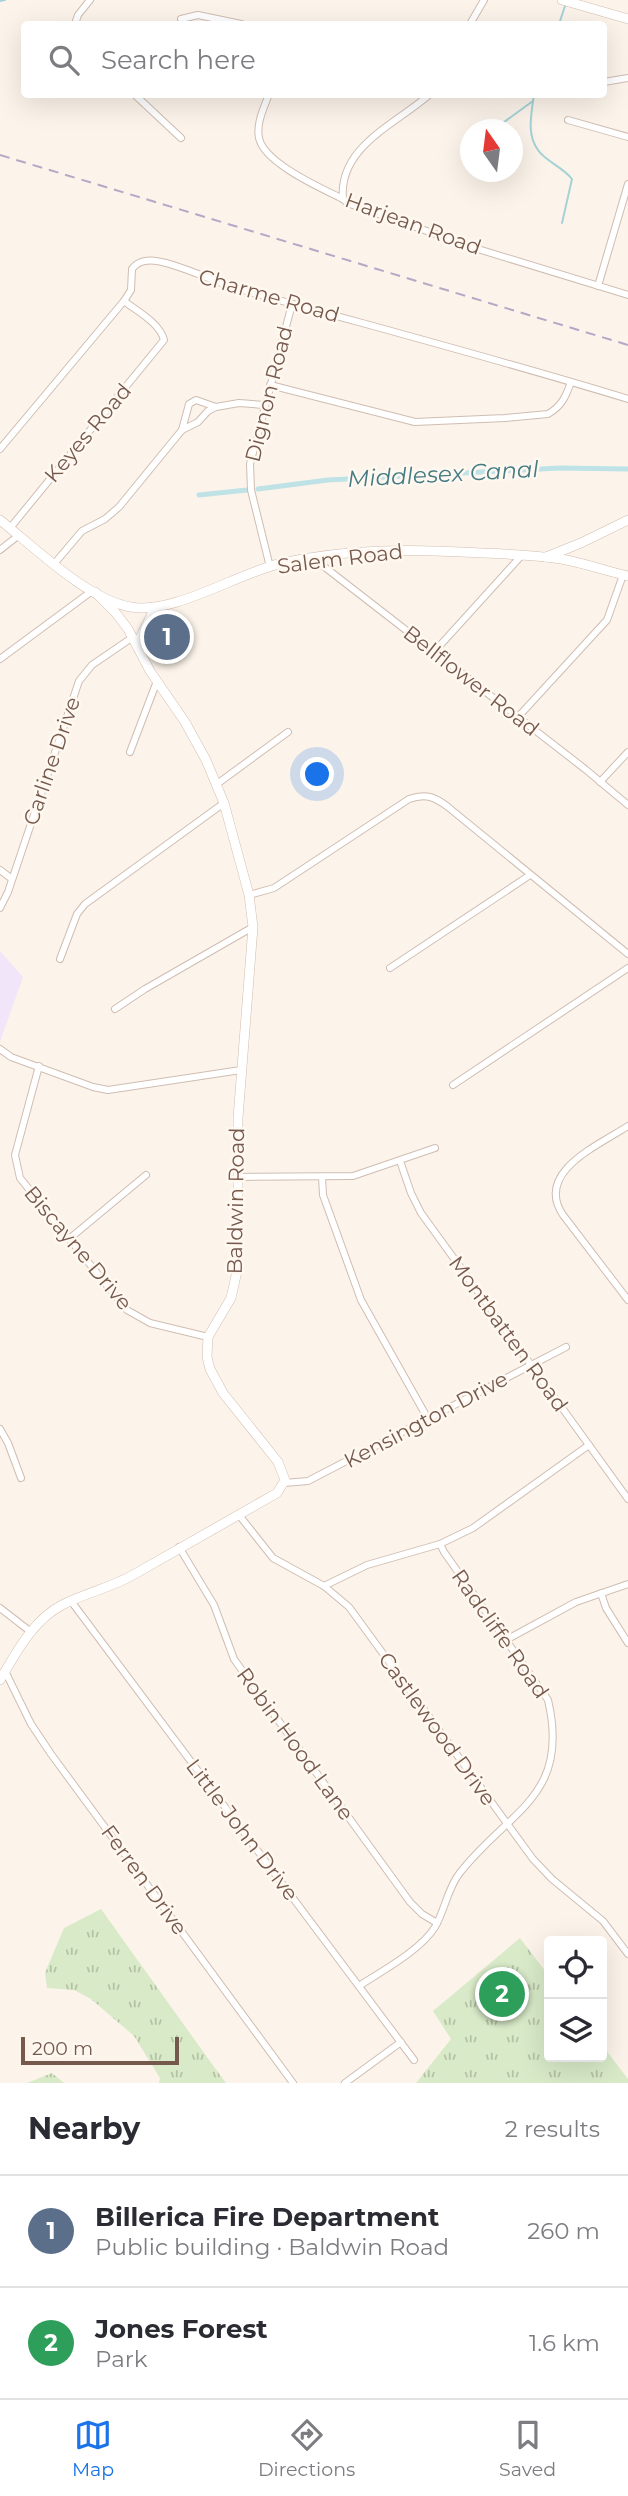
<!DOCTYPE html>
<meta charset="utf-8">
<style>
:root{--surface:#fff;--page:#f2f2f3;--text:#2b2b33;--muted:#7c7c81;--line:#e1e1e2;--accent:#1a73e8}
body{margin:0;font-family:Montserrat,sans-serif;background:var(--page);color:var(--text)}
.controls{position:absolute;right:21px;bottom:21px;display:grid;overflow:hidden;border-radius:7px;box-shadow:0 7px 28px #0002}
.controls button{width:63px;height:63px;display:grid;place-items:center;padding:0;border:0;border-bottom:2px solid var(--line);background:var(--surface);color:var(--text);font:35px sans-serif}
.compass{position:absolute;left:460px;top:119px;width:63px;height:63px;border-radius:50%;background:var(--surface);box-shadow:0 7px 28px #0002;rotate:346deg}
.scale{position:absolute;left:21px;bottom:18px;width:158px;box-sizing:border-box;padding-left:7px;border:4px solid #76594d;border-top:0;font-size:19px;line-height:24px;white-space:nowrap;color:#76594d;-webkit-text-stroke:5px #fef8f0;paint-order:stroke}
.you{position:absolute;left:318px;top:775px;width:24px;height:24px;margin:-18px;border:5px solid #fff;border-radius:50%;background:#1a73e8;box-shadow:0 0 0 10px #1a73e833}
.badge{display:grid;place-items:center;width:46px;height:46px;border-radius:50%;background:var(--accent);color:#fff;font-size:23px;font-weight:700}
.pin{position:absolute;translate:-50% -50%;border:4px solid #fff;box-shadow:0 2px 7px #0006}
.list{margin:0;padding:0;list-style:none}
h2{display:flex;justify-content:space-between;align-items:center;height:91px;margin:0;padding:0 28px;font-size:30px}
h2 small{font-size:23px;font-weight:400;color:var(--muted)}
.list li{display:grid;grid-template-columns:46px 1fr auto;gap:21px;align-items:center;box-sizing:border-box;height:112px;padding:0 28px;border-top:2px solid var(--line)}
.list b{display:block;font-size:26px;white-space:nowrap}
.list p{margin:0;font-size:23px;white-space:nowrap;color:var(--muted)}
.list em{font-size:23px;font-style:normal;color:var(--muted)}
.icon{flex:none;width:38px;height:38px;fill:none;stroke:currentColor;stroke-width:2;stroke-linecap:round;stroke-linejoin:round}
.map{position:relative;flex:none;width:628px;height:2083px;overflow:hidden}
.search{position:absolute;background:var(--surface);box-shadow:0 7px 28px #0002;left:21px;right:21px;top:21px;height:77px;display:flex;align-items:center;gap:18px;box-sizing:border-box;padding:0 24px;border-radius:7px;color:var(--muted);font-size:26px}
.sheet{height:315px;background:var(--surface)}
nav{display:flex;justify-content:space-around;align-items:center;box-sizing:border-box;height:98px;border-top:2px solid var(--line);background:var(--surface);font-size:19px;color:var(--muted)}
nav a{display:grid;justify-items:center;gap:4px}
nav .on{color:var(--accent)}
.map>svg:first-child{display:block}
.education{fill:#f1e6f9}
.grass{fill:url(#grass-tufts)}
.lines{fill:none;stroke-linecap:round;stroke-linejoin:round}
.stream{stroke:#a5d2d7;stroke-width:2}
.canal{stroke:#bee2e6;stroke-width:5}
.street-casing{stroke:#d0bdb2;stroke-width:8}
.secondary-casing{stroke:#d3bdaf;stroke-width:10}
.street{stroke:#fff;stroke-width:6}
.secondary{stroke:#fff;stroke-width:9}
.rail{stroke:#b6a7c6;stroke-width:2;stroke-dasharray:10 7;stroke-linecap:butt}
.labels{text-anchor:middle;stroke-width:5;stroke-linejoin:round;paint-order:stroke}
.street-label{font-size:21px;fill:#76594d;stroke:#fef8f0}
.water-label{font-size:23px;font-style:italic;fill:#447b82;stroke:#fef8f0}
</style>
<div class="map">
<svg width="628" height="2083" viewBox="0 0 628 2083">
<defs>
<pattern id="grass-tufts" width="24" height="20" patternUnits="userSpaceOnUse" patternTransform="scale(1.75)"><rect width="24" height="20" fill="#d8eac8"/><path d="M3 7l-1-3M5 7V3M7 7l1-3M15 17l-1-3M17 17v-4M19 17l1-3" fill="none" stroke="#b4c1a5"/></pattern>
</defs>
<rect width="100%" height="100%" fill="#fcf4ea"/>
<path class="education" d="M0 951 23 977 0 1042Z"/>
<g class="grass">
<path d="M101 1909 212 2064 226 2083H159L160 2078 134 2036 91 1999 74 1990 47 1988 45 1973 64 1928Z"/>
<path d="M520 1938 549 1976V2057H602V2045L628 2079V2083H416L451 2039 433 2011Z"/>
<path d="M52 2073 64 2083H27Z"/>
</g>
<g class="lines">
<g class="stream">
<path d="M0 1 5 0"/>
<path d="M559 24 565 6"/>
<path d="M533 101C531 117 527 135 538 150 545 161 563 167 572 179L562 223"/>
<path d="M493 130 533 101 534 94"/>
<path d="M463 151 470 146"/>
</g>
<g class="canal">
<path d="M258 489 328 480 560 468 628 469"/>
<path d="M199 495 247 490"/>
</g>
<g class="street-casing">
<g id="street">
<path d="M181 19 198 15 241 24"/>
<path d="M75 24 78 15 90 0"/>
<path d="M470 24 484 0"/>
<path d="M604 82 628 78"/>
<path d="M134 94 181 138"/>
<path d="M269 94C264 108 256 123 259 138 264 163 321 188 343 199L347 203 478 249 628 295"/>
<path d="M568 120 628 137"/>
<path d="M343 199C338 146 398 123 430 94"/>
<path d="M598 286 628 184"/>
<path d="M270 385 415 422 505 418 548 414C562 406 566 396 571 382"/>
<path d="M196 400 216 407 208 411 198 422 182 430 189 404Z"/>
<path d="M216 407 239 403 264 405"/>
<path d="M0 449 124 301 131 290 132 269C135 265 139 262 145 261 165 257 214 282 236 288 367 325 498 359 628 399"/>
<path d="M10 528 164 340C160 323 137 311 124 301"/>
<path d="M0 550 19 535"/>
<path d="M313 558 585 769 628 805"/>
<path d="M54 564 82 531 105 519 119 507 182 430"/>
<path d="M270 567 251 490 250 464 292 304"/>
<path d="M434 652 522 555"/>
<path d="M0 659 92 591"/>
<path d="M518 717 607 620 623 575"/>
<path d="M130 752 157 681"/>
<path d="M600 782 628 752"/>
<path d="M217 784 288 732"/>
<path d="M0 870 12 879"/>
<path d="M249 895 274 888 409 799C426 793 435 797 448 807L628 954"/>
<path d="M0 908 8 892 79 681 92 665 133 637"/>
<path d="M60 959 77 914 85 904 224 803"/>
<path d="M390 968 530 875"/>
<path d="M115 1009 145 989 253 927"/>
<path d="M0 1049 11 1057 93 1087 108 1090 241 1070"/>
<path d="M39 1066 15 1155 20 1178 127 1310 150 1323 208 1337"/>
<path d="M453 1085 628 968"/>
<path d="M628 1126C599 1145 534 1172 563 1215L628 1300"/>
<path d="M400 1161 411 1193 421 1213 628 1499"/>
<path d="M237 1177 353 1176 435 1148"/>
<path d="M322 1177 323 1195 361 1300 428 1419"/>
<path d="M69 1239 146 1175"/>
<path d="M0 1429 8 1443 21 1478"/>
<path d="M284 1483 308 1481 566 1347"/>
<path d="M239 1515 273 1558 324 1586 349 1607 533 1859 552 1879 603 1921 628 1954"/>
<path d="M179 1547 214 1605 234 1659 241 1669 410 1902 422 1914 437 1923"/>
<path d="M324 1586 367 1565 440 1544 473 1528 589 1445"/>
<path d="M601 1593 606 1608 628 1643"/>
<path d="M71 1601 414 2060"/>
<path d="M0 1608 31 1632"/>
<path d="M506 1640 576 1602 628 1584"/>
<path d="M5 1671 31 1724 51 1754 293 2083"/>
<path d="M359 1986C382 1971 421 1950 435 1927 445 1910 447 1890 459 1874 507 1811 571 1798 548 1700L444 1552 440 1544"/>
<path d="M345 2083 401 2042"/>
</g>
</g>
<g class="secondary-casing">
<g id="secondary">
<path d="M562 0 628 19"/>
<path d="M0 520C34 547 88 600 131 607 173 615 238 573 282 563 348 548 415 549 482 553 509 554 535 555 561 559 584 563 606 571 628 576"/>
<path d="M546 557 581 543 628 520"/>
<path d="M137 644 155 608"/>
<path d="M0 1680C16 1653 33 1620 62 1605 85 1593 110 1588 133 1575L277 1493 285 1480 278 1462 223 1393 210 1369 207 1357 208 1337 231 1298 238 1267V1118L253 927 249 895 224 803 206 760 185 722 150 671 128 629 115 612 95 592"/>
</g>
</g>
<use href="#street" class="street"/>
<use href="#secondary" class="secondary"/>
<path class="rail" d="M0 155 628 345"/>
</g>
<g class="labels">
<g class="street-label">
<text transform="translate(413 224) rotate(20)" y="7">Harjean Road</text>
<text transform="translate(269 296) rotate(16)" y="7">Charme Road</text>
<text transform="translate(269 394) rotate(-76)" y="7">Dignon Road</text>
<text transform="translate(88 433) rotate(-50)" y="7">Keyes Road</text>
<text transform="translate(340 559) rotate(-7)" y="7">Salem Road</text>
<text transform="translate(471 681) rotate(38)" y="7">Bellflower Road</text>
<text transform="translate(52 761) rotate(-71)" y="7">Carline Drive</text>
<text transform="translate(236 1201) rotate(-89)" y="7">Baldwin Road</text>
<text transform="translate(78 1248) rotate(50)" y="7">Biscayne Drive</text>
<text transform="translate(508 1334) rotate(54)" y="7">Montbatten Road</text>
<text transform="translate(426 1420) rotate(-28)" y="7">Kensington Drive</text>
<text transform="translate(500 1634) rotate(55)" y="7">Radcliffe Road</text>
<text transform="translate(437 1729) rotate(54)" y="7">Castlewood Drive</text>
<text transform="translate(295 1744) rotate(54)" y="7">Robin Hood Lane</text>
<text transform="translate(242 1830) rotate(53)" y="7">Little John Drive</text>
<text transform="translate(144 1880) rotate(54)" y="7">Ferren Drive</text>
</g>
<g class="water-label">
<text transform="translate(443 474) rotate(-3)" y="8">Middlesex Canal</text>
</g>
</g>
</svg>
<div class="controls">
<button><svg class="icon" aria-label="locate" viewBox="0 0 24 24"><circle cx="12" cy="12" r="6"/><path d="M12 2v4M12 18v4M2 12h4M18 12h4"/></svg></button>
<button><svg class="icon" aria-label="layers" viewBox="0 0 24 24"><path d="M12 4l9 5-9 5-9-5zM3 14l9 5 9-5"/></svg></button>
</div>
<svg class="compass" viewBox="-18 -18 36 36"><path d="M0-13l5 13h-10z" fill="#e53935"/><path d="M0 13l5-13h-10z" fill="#7c7c81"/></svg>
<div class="scale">200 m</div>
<div class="you"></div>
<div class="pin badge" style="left:167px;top:637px;background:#5c6f8a">1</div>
<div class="pin badge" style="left:502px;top:1994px;background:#2e9e5b">2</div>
<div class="search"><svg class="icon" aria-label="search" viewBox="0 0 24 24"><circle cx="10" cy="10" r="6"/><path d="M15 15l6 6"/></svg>Search here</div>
</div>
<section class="sheet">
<h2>Nearby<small>2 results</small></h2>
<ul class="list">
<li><span class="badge" style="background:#5c6f8a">1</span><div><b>Billerica Fire Department</b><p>Public building · Baldwin Road</p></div><em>260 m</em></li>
<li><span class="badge" style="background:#2e9e5b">2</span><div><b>Jones Forest</b><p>Park</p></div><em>1.6 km</em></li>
</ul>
</section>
<nav>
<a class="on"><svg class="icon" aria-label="map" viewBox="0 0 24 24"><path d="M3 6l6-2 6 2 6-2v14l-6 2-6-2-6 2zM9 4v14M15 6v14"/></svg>Map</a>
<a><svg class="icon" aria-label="directions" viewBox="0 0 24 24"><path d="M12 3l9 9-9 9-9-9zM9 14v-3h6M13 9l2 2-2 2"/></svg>Directions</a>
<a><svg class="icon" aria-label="saved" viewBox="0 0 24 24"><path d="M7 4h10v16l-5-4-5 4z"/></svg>Saved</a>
</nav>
